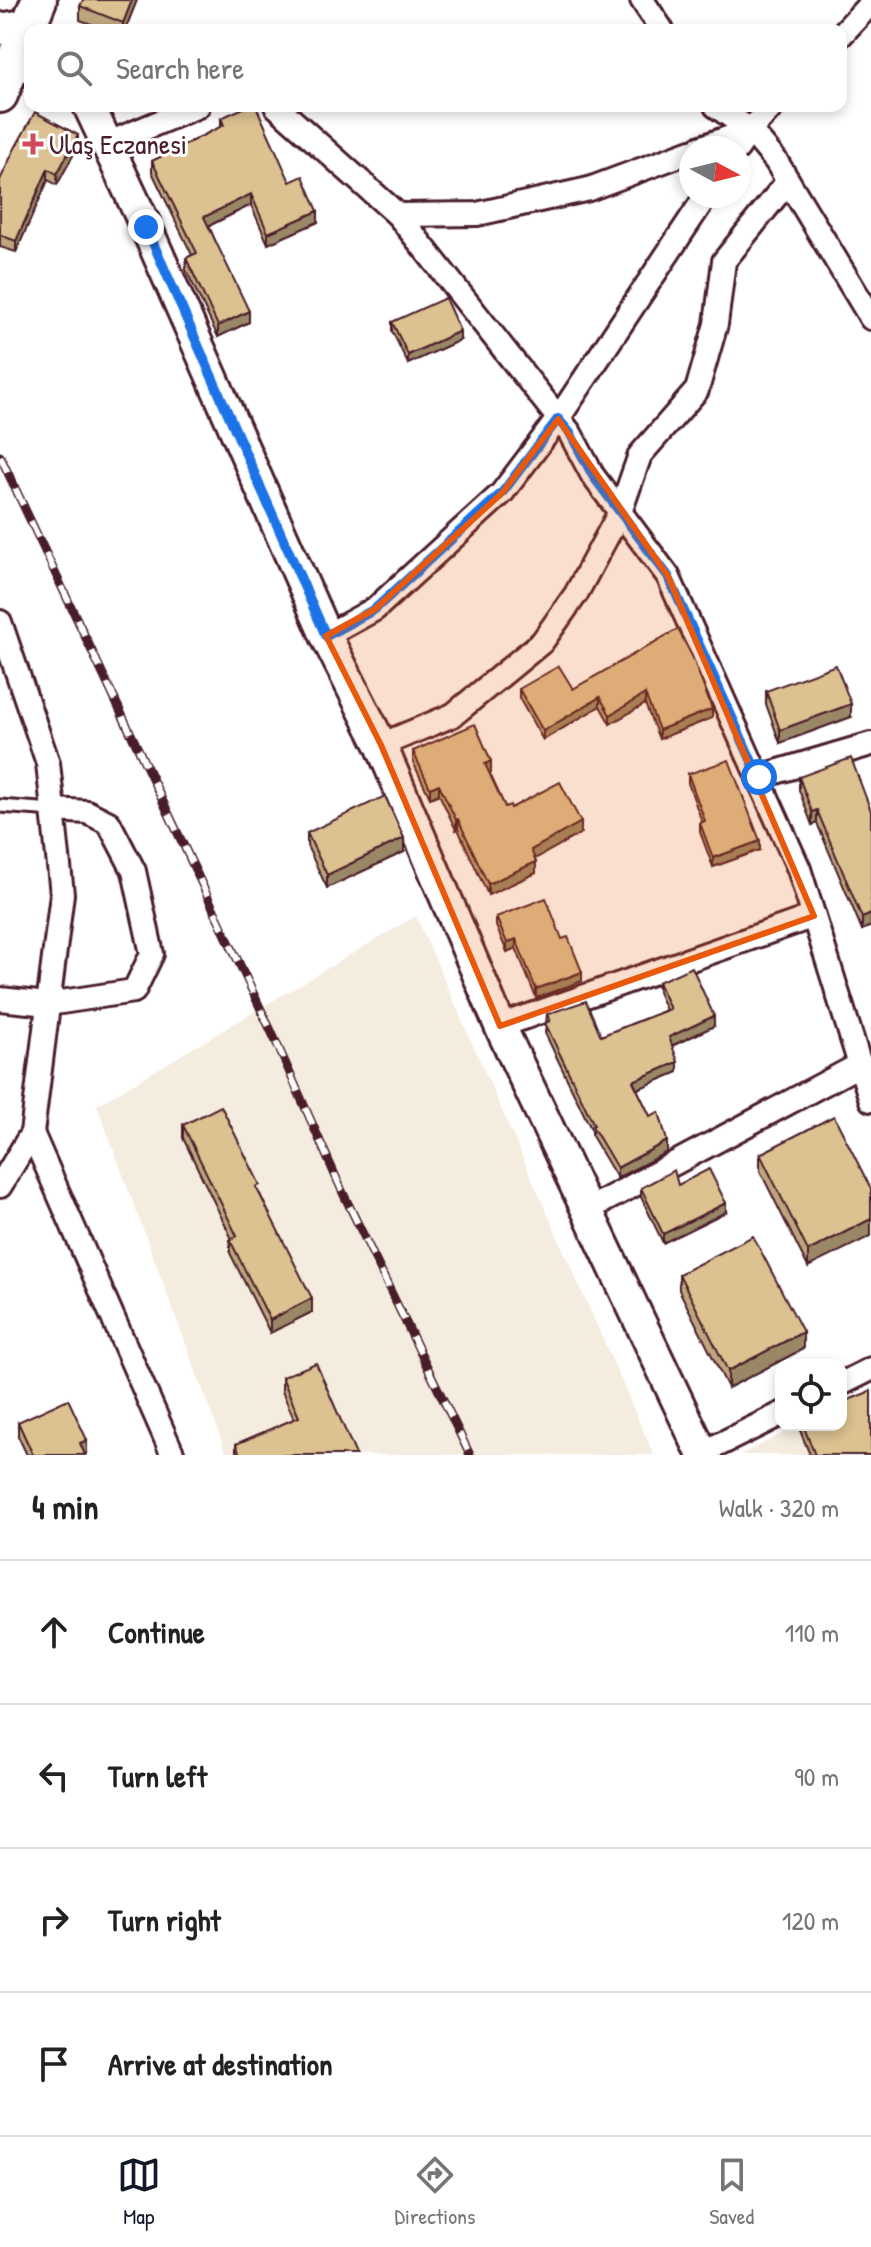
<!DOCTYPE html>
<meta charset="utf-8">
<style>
:root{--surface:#fff;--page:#f2f2f2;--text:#222;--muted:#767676;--line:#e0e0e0;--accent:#111827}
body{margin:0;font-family:"Patrick Hand",sans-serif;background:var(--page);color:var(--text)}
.controls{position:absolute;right:24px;bottom:24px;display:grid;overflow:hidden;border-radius:16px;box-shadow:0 4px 12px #0003}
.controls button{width:72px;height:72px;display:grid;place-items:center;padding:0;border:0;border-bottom:2px solid var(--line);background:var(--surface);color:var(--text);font:40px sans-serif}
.compass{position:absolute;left:679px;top:136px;width:72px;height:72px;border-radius:50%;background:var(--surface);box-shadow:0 4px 12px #0003;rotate:97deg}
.stop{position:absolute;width:24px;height:24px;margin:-18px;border:6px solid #1a73e8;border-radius:50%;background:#fff}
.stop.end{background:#1a73e8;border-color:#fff;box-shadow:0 2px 8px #0008}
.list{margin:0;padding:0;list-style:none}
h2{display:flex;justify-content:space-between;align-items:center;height:104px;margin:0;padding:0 32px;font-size:34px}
h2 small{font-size:26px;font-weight:400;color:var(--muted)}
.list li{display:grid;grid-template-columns:52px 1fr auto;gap:24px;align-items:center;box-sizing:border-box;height:144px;padding:0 32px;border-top:2px solid var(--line)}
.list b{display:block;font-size:30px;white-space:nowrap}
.list em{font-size:26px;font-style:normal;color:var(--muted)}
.icon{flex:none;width:44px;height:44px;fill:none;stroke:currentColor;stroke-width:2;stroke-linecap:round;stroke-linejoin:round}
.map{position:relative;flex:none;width:871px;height:1455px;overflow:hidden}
.search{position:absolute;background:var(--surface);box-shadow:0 4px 12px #0003;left:24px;right:24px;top:24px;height:88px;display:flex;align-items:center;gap:20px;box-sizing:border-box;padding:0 28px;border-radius:16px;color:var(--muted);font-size:30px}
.sheet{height:680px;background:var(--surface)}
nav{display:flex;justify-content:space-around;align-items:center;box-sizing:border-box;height:112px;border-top:2px solid var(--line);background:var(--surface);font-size:22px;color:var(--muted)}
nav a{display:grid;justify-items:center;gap:4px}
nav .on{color:var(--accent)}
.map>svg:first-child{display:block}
.built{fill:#f4ecde}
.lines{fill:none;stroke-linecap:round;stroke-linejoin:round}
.lane-casing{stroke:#4a1f2b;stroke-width:17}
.street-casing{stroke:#4a1f2b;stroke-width:28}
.secondary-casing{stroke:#4a1f2b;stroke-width:36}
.primary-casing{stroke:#4a1f2b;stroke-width:40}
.lane{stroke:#fff;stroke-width:11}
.street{stroke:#fff;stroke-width:22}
.secondary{stroke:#fff;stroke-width:30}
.primary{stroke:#fff;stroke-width:34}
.rail-casing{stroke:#4a1f2b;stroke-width:9}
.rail{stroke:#fff;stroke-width:6;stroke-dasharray:18;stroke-linecap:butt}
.wall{fill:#bda67d;stroke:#4a1f2b;stroke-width:2}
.shaded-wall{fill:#9a8766;stroke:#4a1f2b;stroke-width:2}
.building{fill:#dcc191;stroke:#4a1f2b;stroke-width:2}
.route{stroke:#1a73e8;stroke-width:10}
.marked{fill:#e8590c;fill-opacity:0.2;stroke:#e8590c;stroke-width:6;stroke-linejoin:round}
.poi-dot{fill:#d1495b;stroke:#fff;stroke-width:3}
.labels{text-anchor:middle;stroke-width:6;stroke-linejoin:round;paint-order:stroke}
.poi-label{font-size:28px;fill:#4a1f2b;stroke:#fff;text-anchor:start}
</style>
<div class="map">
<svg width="871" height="1455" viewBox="0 0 871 1455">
<rect width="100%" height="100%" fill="#fff"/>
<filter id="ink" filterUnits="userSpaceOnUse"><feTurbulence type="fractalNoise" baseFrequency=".0125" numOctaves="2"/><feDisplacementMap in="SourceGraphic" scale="16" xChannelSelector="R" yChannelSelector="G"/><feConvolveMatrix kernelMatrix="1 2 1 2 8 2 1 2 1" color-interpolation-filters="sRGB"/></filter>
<g filter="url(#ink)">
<g class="built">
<path d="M416 916 654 1455H227L97 1105Z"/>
<path d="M871 1388V1455H740L799 1425H841V1404Z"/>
</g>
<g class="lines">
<g class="lane-casing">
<path id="lane" d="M0 806 53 810"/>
</g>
<g class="street-casing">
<g id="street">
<path d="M642 0 662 30"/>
<path d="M841 35 871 3"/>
<path d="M276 106 398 215 570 433 593 476 668 576 799 869 871 1100"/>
<path d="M716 106 750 130 776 161 871 318"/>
<path d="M107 144 198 106"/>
<path d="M699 148 750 130"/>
<path d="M738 148 750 130 773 106"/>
<path d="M398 215 477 214 589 189 691 151"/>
<path d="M0 622 48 763 62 894 32 1133 0 1186"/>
<path d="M326 636 375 609 502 493 558 419 706 196"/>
<path d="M381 745 453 715 542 642 576 594 620 512 640 455 697 390 716 324 724 261 788 181"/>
<path d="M759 777 871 744"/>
<path d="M0 999 48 1004 134 991 152 954 134 871 109 823 87 812 53 810"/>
<path d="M500 1026 814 916"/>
<path d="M32 1133 173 1455"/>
<path d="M587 1210 861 1064"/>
<path d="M841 1384 871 1369"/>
<path d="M702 1453 781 1414"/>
</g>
</g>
<g class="secondary-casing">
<g id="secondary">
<path d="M0 29 29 24 36 30"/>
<path d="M89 106 146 227 326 636 381 745 500 1026 703 1455"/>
</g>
</g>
<g class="primary-casing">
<path id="primary" d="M0 95 39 0"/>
</g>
<use href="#lane" class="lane"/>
<use href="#street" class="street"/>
<use href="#secondary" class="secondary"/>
<use href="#primary" class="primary"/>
<g class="rail-casing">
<path id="rail" d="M0 456 273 1035 343 1193 470 1455"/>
</g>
<use href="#rail" class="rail"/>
</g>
<g class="wall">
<path d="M137 0 125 30H108L80 20V6Z"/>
<path d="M221 118 290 182 318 222 268 244 251 205 209 226 249 322 218 337 186 270V258L192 255 152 172V161L221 127Z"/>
<path d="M78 146 57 185 48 180 16 252 0 247V180Z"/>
<path d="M392 322 460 340 408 364 392 331Z"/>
<path d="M678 629 712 718 659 739 645 704 610 724 600 706 543 740 519 698V689H573Z"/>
<path d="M766 691 851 717 780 743 766 704Z"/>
<path d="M413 751 491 772H489L505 807 511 808 581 833 534 859 536 873 488 895 458 829 456 830 439 794 430 798 413 762Z"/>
<path d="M688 774 760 850 713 867 700 832V823L702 822 688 783Z"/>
<path d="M799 777 871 811V926L862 930 817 823 812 825 799 790Z"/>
<path d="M307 833 404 852 327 888 307 846Z"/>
<path d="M496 917 562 939 582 981 536 998 516 948 507 952 496 926Z"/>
<path d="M658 982 714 1026 672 1046 678 1072 637 1089 667 1152 617 1178 592 1136V1131L545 1033 547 1014 601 1036 666 1010 658 992Z"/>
<path d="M834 1116 808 1267 760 1171V1154Z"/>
<path d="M183 1125 260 1194 312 1312 270 1333 230 1253V1240L232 1239 183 1138Z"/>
<path d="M678 1185 726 1212 663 1243 641 1197V1188Z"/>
<path d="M679 1274 803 1349 728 1388 679 1290Z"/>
<path d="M282 1377 356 1455H236V1444L294 1419 282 1391Z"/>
<path d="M18 1422 87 1453 85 1455H27L18 1436Z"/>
<path d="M801 1425H841L871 1455H810L801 1433Z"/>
</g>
<g class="shaded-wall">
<path d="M132 0H137L125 30H123V23Z"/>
<path d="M78 135V146L57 185V174Z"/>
<path d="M48 169V180L16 252V241Z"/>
<path d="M251 194V205L204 228V217Z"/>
<path d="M318 211V222L268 244V233Z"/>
<path d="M249 311V322L218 337V326Z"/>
<path d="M460 331V340L408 364V355Z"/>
<path d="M645 694V704L610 724V715Z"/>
<path d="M600 697V706L543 740V731Z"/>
<path d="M851 704V717L780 743V730Z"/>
<path d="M712 709V718L659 739V730Z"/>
<path d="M491 761V772L485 774V764Z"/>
<path d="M439 784V794L430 798V788Z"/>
<path d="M817 810V823L812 825V812Z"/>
<path d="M458 819V829L456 830V820Z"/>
<path d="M581 822V833L531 861V850Z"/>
<path d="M404 838V852L327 888V875Z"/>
<path d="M760 841V850L713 867V858Z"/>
<path d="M536 862V873L488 895V884Z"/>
<path d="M871 914V926L862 930V918Z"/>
<path d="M516 939V948L507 952V943Z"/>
<path d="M582 972V981L536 998V989Z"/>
<path d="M714 1016V1026L669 1047V1037Z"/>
<path d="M678 1062V1072L633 1091V1081Z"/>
<path d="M667 1141V1152L617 1178V1168Z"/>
<path d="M726 1203V1212L663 1243V1234Z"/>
<path d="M871 1219V1236L808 1267V1251Z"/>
<path d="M312 1298V1312L270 1333V1320Z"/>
<path d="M803 1332V1349L728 1388V1371Z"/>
<path d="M87 1440V1453L83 1455 80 1443Z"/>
</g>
<g class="building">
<path d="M83 0H132L123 23 80 6Z"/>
<path d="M248 106H256L290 182 303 176 318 211 268 233 251 194 204 217 249 311 218 326 186 258 197 253 152 161 224 125 221 118Z"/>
<path d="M35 112 78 135 57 174 48 169 16 241 0 235V180L14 150Z"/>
<path d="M445 298 460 331 408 355 392 322Z"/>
<path d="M678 629 692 656 712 709 659 730 645 694 610 715 600 697 543 731 519 689 559 666 573 689Z"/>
<path d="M836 665 851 704 780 730 766 691Z"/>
<path d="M475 724 491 761 485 764 505 807 510 805 511 808 560 782 581 822 531 850 536 862 488 884 458 819 456 820 439 784 430 788 413 751Z"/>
<path d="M851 758 871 811V914L862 918 817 810 812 812 799 777Z"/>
<path d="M729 760 760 841 713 858 700 823 705 821 688 774Z"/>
<path d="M385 796 404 838 327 875 307 833Z"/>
<path d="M546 898 562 939 568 937 582 972 536 989 516 939 507 943 496 917Z"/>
<path d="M692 967 714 1016 669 1037 678 1062 633 1081 650 1116 659 1112 667 1141 617 1168 592 1126 594 1125 545 1023 550 1021 547 1014 586 1001 601 1036 670 1009 658 982Z"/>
<path d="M221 1106 260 1185 256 1187 312 1298 270 1320 230 1240 237 1236 183 1125Z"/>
<path d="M834 1116 871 1189V1219L808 1251 760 1154Z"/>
<path d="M709 1169 726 1203 663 1234 641 1188 674 1170 678 1185Z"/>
<path d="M753 1236 803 1332 728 1371 679 1274Z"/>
<path d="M316 1363 356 1455H240L236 1444 299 1417 282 1377Z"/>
<path d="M871 1391V1455H815L803 1425H841V1403Z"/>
<path d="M68 1399 87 1440 80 1443 85 1455H33L18 1422Z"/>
</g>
</g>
<g class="lines" filter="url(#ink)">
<path class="route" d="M146 227 326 636 375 609 502 493 558 419 570 433 593 476 668 576 759 777"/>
</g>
<path class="marked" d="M558 419 668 576 814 916 500 1026 381 745 326 636 375 609 502 493Z"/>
<path class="poi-dot" d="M29 132h8v8h8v8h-8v8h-8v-8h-8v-8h8z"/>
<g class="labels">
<g class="poi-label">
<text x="49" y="154">Ulaş Eczanesi</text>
</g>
</g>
</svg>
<div class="controls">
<button><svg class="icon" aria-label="locate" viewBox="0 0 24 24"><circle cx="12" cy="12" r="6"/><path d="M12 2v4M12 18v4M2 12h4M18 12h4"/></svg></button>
</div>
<svg class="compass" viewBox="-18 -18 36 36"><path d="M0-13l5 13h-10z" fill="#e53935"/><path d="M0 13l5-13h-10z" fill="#767676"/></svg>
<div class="stop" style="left:759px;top:777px"></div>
<div class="stop end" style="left:146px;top:227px"></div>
<div class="search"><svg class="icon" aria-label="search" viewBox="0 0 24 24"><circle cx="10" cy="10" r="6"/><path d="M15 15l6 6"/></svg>Search here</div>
</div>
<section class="sheet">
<h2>4 min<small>Walk · 320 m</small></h2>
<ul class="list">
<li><svg class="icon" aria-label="ahead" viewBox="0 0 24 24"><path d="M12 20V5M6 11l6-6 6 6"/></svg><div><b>Continue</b></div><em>110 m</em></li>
<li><svg class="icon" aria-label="left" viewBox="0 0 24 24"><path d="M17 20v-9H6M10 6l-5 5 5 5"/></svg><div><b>Turn left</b></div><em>90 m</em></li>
<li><svg class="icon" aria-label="right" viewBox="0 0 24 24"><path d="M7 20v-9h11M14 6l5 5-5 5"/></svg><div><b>Turn right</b></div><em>120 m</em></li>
<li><svg class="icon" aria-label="arrive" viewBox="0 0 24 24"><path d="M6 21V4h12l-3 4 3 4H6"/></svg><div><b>Arrive at destination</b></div></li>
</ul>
</section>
<nav>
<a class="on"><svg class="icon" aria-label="map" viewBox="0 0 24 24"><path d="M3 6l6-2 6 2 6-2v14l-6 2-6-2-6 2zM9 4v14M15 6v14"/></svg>Map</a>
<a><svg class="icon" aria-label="directions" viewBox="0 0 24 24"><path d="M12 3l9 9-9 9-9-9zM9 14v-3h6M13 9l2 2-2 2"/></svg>Directions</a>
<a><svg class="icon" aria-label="saved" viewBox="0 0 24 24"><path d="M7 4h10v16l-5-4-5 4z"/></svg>Saved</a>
</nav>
